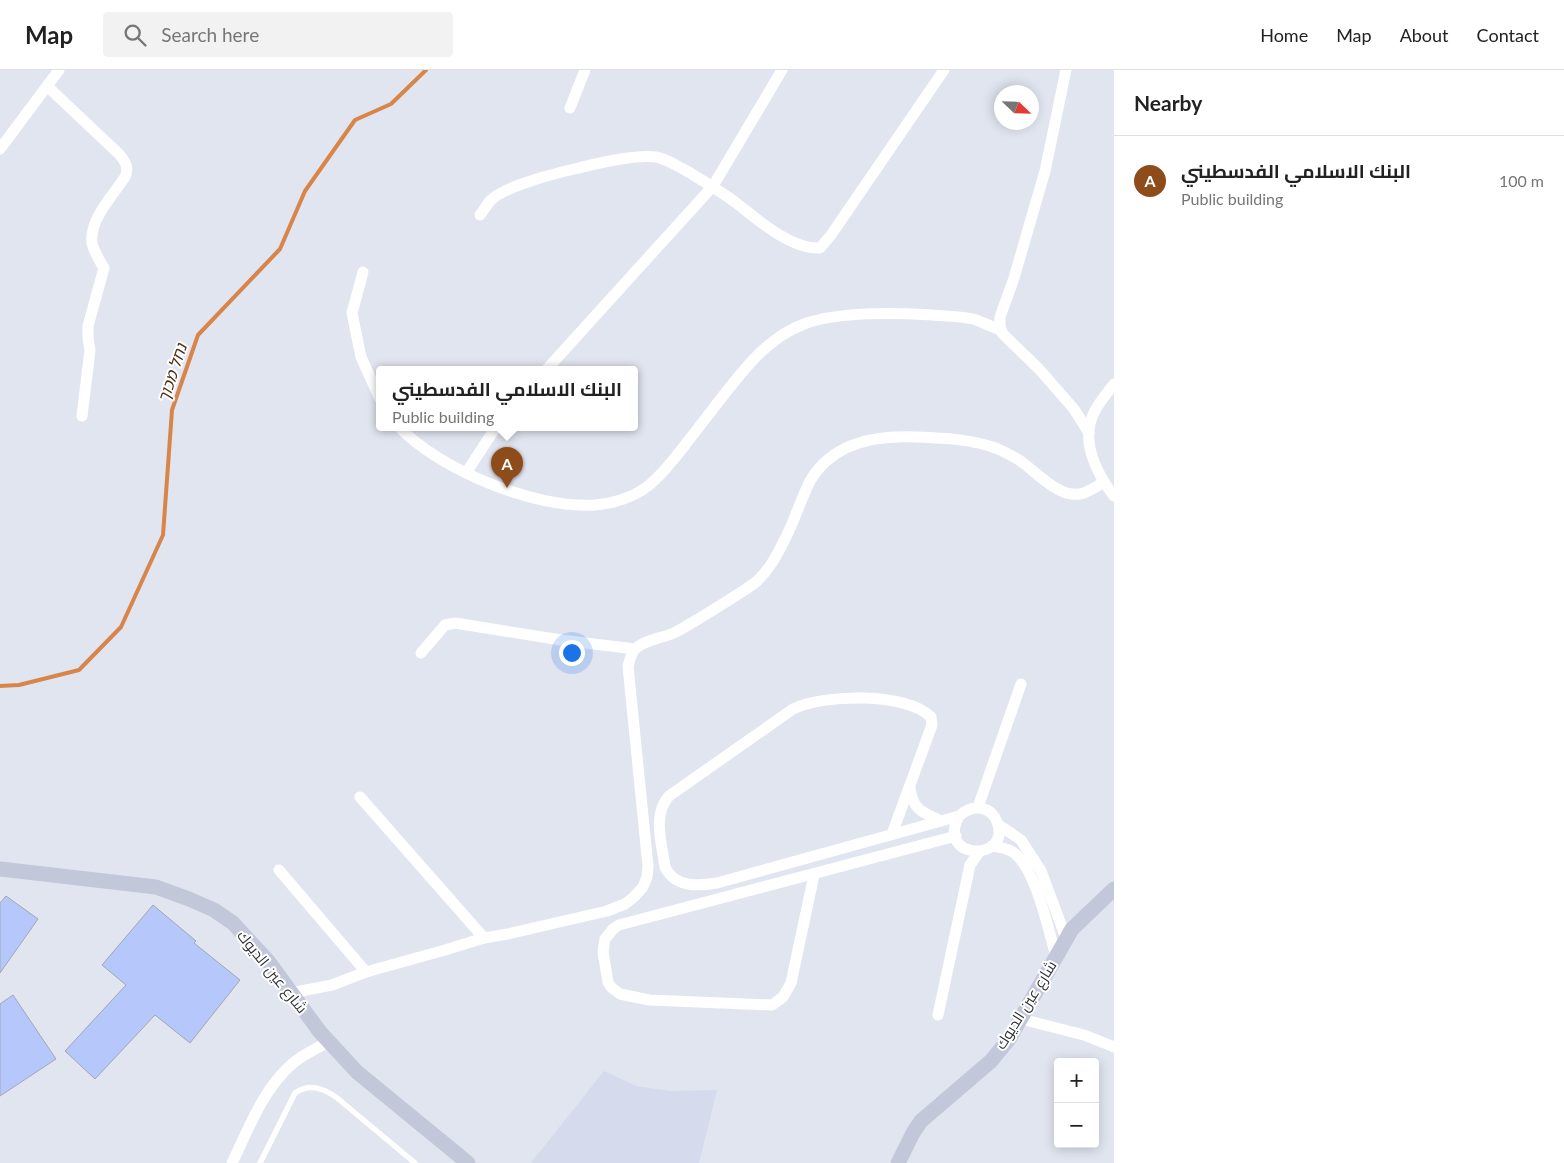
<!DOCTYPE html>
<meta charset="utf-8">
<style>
:root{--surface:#fff;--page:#f2f2f2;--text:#222;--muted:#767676;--line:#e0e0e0;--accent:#8e4c1a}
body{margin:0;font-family:Lato,Cairo,"Noto Sans Hebrew",sans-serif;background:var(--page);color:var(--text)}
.controls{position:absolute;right:15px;bottom:15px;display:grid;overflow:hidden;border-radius:5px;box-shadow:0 2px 12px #0003}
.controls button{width:45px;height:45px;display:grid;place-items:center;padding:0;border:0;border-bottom:1px solid var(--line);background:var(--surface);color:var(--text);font:25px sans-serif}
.compass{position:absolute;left:994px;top:15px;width:45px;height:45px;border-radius:50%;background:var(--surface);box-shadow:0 2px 12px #0003;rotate:113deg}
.you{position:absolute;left:571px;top:582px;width:18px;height:18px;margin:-12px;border:4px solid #fff;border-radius:50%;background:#1a73e8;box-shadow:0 0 0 8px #1a73e833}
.badge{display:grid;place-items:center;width:32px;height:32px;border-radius:50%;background:var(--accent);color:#fff;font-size:16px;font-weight:700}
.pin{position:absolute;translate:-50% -41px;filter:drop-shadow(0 1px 2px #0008)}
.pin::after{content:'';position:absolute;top:26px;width:18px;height:15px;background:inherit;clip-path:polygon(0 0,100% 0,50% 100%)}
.popup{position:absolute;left:376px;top:296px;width:262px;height:65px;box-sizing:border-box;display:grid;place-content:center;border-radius:5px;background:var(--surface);filter:drop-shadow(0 1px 4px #0005);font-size:16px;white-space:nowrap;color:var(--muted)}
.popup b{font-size:19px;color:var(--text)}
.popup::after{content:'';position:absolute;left:50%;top:100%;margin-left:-10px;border:10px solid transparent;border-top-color:var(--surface)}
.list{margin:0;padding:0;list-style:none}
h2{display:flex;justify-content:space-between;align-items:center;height:65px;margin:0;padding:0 20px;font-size:21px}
h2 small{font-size:16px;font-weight:400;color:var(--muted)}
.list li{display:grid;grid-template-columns:32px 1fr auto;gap:15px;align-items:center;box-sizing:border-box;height:90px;padding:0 20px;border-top:1px solid var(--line)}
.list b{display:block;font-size:19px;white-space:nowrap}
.list p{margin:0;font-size:16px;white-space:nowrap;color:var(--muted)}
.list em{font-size:16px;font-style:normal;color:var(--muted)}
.icon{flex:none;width:28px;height:28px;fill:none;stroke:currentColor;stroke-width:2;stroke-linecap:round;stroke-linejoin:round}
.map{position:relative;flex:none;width:1114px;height:1093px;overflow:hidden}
header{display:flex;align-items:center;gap:30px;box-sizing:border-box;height:70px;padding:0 25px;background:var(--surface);border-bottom:1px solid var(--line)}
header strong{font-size:24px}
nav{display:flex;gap:28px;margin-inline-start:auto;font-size:18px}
.search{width:350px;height:45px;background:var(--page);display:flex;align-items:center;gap:12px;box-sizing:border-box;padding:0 18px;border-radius:5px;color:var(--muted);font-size:19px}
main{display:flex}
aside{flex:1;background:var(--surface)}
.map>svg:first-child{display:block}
.built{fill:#d5dbed}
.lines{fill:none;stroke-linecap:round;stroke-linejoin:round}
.stream{stroke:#d8854a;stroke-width:4}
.building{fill:#b6c7fb;stroke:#a3a7b1}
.lane{stroke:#fff;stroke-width:5.5}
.street{stroke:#fff;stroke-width:11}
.secondary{stroke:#c2c7d9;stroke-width:15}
.labels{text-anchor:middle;stroke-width:4;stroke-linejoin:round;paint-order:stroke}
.street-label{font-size:15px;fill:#303236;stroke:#fff}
.water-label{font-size:16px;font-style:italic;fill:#512e16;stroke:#fff}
</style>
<header>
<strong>Map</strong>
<div class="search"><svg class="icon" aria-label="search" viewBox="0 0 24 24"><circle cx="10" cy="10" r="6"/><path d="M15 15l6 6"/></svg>Search here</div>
<nav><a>Home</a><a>Map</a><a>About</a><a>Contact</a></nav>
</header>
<main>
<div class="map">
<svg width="1114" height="1093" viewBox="0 0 1114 1093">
<rect width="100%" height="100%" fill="#e1e5f0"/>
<path class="built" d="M604 1001 636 1016 670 1021 717 1020 699 1093H531Z"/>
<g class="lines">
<path class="stream" d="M0 616 19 615 79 600 121 557 163 465 172 340 198 265 280 179 305 121 355 50 391 34 426 0"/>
</g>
<g class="building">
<path d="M6 826 38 849 0 903V833Z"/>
<path d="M153 835 196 871 194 873 240 910 190 973 155 945 95 1009 65 981 126 915 102 895Z"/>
<path d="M13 925 56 989 0 1026V934Z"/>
</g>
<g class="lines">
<path class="lane" d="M260 1093 295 1023C310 1013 322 1018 336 1027L415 1093"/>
<g class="street">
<path d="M1066 0 1045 101 1014 208 1000 247V256L1002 263 1039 299 1074 339 1089 363"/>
<path d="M47 16 120 85C126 93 129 97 125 107 113 125 89 150 92 173 94 182 99 190 104 198L88 256V268L90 280 82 346"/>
<path d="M570 38 585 0"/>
<path d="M0 79 59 0"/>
<path d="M480 145C484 140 487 134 491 130 503 118 545 106 562 102 587 96 631 84 656 87 667 89 677 96 687 101 703 111 720 121 735 132 757 149 791 180 820 178L831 165 944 0"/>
<path d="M363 202 352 243 361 287 380 329"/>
<path d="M547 299 713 116 782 0"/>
<path d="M1114 314C1105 326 1093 339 1090 354 1084 378 1099 407 1114 426"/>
<path d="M399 357C440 400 535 439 595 435 612 434 634 427 648 416 663 404 676 387 688 371 709 345 729 316 752 291 766 276 785 261 804 254 840 241 893 243 932 245 945 246 960 246 973 249 983 252 992 257 1001 260"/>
<path d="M466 403 496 357"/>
<path d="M421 583 445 555 455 553 561 570 635 579"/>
<path d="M910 718C913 740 922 742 941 751"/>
<path d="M360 727 484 868"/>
<path d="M978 737 1021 614"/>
<path d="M999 755 1021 770 1041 801 1066 868"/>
<path d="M892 764 932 655 931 647C906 622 824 624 793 639L669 726C652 745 662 774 665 797 675 818 698 816 717 813L959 746C971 735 990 734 997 752 1013 791 935 792 959 746"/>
<path d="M992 776C998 777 1006 778 1011 781 1035 794 1048 859 1056 886"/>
<path d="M279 800 366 902"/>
<path d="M814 805 791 913 783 927 772 935 649 930 620 924 611 917 608 912 603 882 605 869 613 859 619 855 956 766"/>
<path d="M291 923 332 915 366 902 445 880 484 868 508 864 607 841 625 834 634 827 643 817 647 807 648 796 628 596C630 590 631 583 635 579 645 570 662 568 674 563 693 553 711 541 729 530 738 524 749 518 757 511 771 498 778 483 786 467 795 449 801 429 810 411 832 373 876 365 916 367 944 368 972 369 998 379 1005 382 1012 386 1019 390 1036 401 1060 431 1084 423 1091 420 1098 416 1104 412"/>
<path d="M938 945 970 795 979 782"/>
<path d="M1021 949 1084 965 1114 977"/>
<path d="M232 1093C248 1060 263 1019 292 994 302 985 316 979 328 972"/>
</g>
<g class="secondary">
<path d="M0 799 156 817 189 829 214 840 233 853 268 891 320 962 357 1002 468 1093"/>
<path d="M898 1093 913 1063 921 1051 991 991 1009 969 1072 859 1114 819"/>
</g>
</g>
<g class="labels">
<g class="street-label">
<text transform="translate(272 902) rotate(51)" y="5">شارع عين الديوك</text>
<text transform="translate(1026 935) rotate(-58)" y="5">شارع عين الديوك</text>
</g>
<g class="water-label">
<text transform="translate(172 303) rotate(-72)" y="6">נחל מכוך</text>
</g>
</g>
</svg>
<div class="controls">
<button>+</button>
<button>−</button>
</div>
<svg class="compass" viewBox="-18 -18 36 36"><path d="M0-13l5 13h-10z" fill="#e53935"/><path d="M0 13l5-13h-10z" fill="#767676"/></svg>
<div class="you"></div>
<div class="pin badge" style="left:507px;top:418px">A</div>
<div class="popup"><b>البنك الاسلامي الفدسطيني</b>Public building</div>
</div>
<aside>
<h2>Nearby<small></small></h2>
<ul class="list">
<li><span class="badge">A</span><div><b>البنك الاسلامي الفدسطيني</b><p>Public building</p></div><em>100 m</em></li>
</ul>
</aside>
</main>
